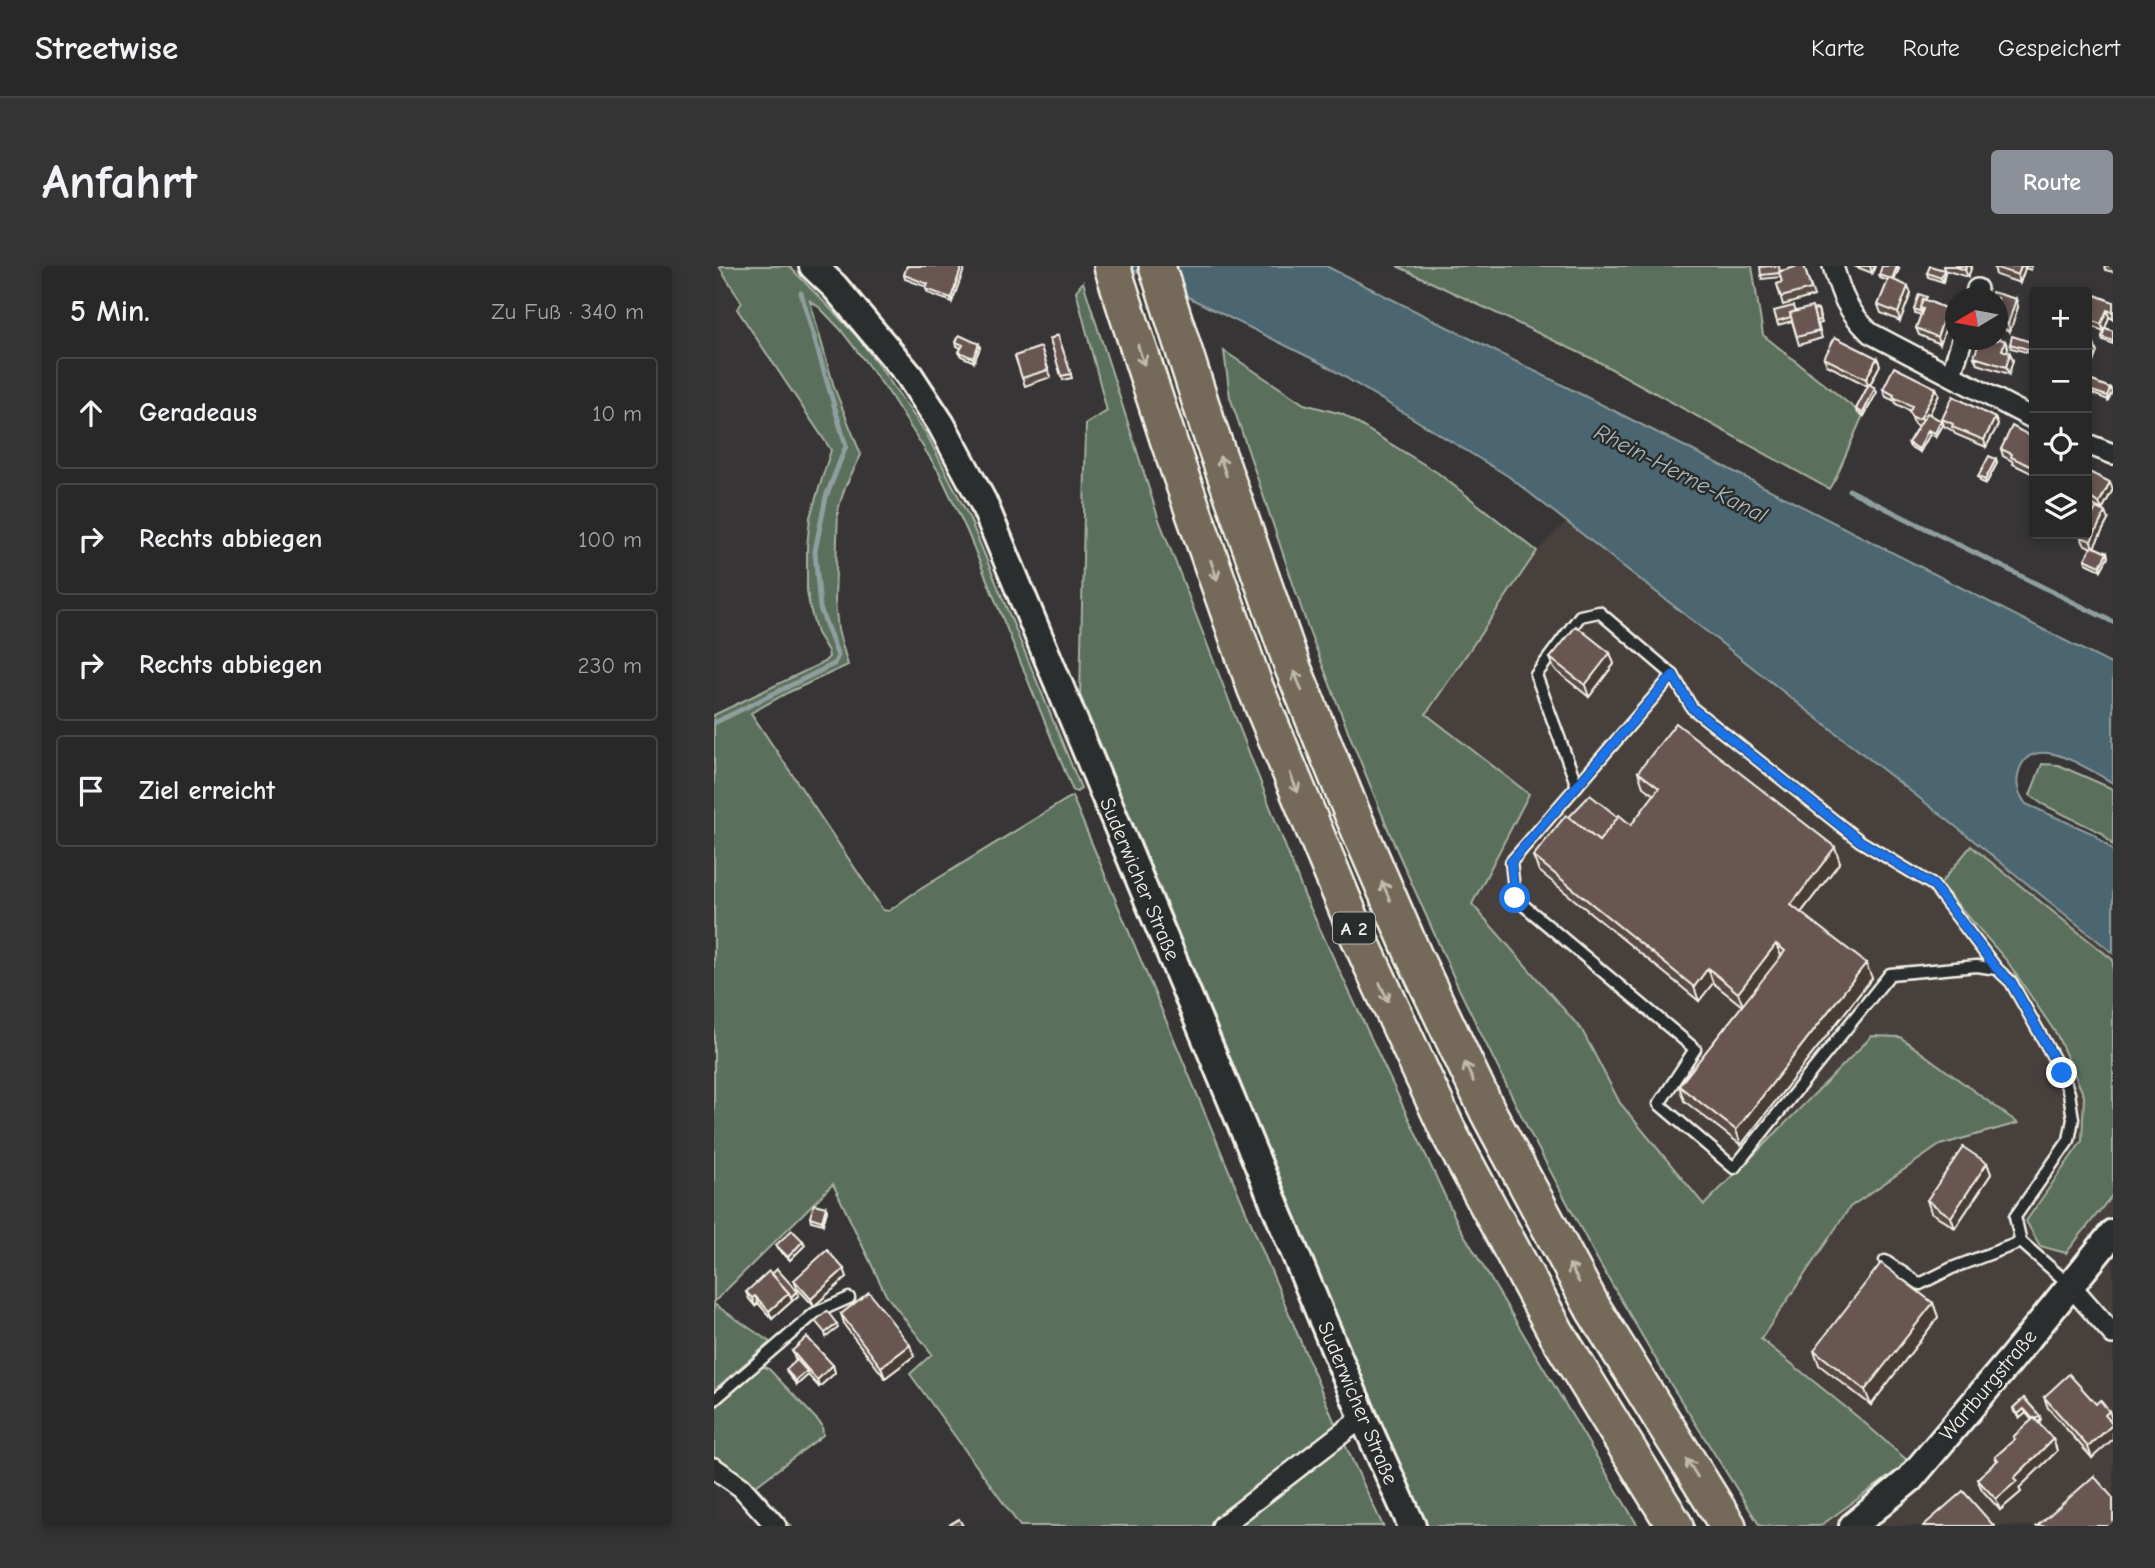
<!DOCTYPE html>
<html lang="de">
<meta charset="utf-8">
<style>
:root{--surface:#292828;--page:#353434;--text:#f1f3f6;--muted:#a5a6a8;--line:#454445;--accent:#8c9099}
body{margin:0;font-family:"Comic Neue",sans-serif;background:var(--page);color:var(--text)}
.controls{position:absolute;right:21px;top:21px;display:grid;overflow:hidden;border-radius:7px;box-shadow:0 4px 10px #0003}
.controls button{width:63px;height:63px;display:grid;place-items:center;padding:0;border:0;border-bottom:2px solid var(--line);background:var(--surface);color:var(--text);font:35px sans-serif}
.compass{position:absolute;left:1231px;top:21px;width:63px;height:63px;border-radius:50%;background:var(--surface);box-shadow:0 4px 10px #0003;rotate:260deg}
.stop{position:absolute;width:21px;height:21px;margin:-16px;border:5px solid #1a73e8;border-radius:50%;background:#fff}
.stop.end{background:#1a73e8;border-color:#fff;box-shadow:0 2px 7px #0008}
.list{margin:0;padding:0;list-style:none}
h2{display:flex;justify-content:space-between;align-items:center;height:91px;margin:0;padding:0 28px;font-size:30px}
h2 small{font-size:23px;font-weight:400;color:var(--muted)}
.list li{display:grid;grid-template-columns:46px 1fr auto;gap:21px;align-items:center;box-sizing:border-box;height:112px;margin:0 14px 14px;padding:0 14px;border:2px solid var(--line);border-radius:7px}
.list b{display:block;font-size:26px;white-space:nowrap}
.list em{font-size:23px;font-style:normal;color:var(--muted)}
.icon{flex:none;width:38px;height:38px;fill:none;stroke:currentColor;stroke-width:2;stroke-linecap:round;stroke-linejoin:round}
.map{position:relative;flex:none;width:1399px;height:1260px;overflow:hidden;border-radius:7px}
header{display:flex;align-items:center;gap:42px;box-sizing:border-box;height:98px;padding:0 35px;background:var(--surface);border-bottom:2px solid var(--line)}
header strong{font-size:33px}
nav{display:flex;gap:38px;margin-inline-start:auto;font-size:24px}
.intro{display:flex;align-items:center;justify-content:space-between;box-sizing:border-box;height:168px;padding:0 42px}
h1{margin:0;font-size:49px}
.button{padding:18px 32px;border-radius:7px;background:var(--accent);color:#fff;font-size:24px;font-weight:700}
main{display:flex;gap:42px;padding:0 42px}
aside{flex:1;background:var(--surface);border-radius:7px;box-shadow:0 4px 10px #0003}
.map>svg:first-child{display:block}
.built{fill:#463f3e}
.green{fill:#5a705b;stroke:#a7b0a2;stroke-width:2}
.water{fill:#4b666f;stroke:#8f9e9f;stroke-width:2}
.lines{fill:none;stroke-linecap:round;stroke-linejoin:round}
.stream{stroke:#8f9e9f;stroke-width:5}
.lane-casing{stroke:#f4f1e8;stroke-width:15}
.street-casing{stroke:#f4f1e8;stroke-width:24}
.secondary-casing{stroke:#f4f1e8;stroke-width:32}
.highway-casing{stroke:#f4f1e8;stroke-width:40}
.lane{stroke:#2a2d2e;stroke-width:10}
.street{stroke:#2a2d2e;stroke-width:19}
.secondary{stroke:#2a2d2e;stroke-width:26}
.highway{stroke:#746a5a;stroke-width:35}
.wall{fill:#5a4b47;stroke:#f4f1e8;stroke-width:2}
.shaded-wall{fill:#4a3d39;stroke:#f4f1e8;stroke-width:2}
.building{fill:#695752;stroke:#f4f1e8;stroke-width:2}
.oneway{stroke:#c1bbaf}
.route{stroke:#1a73e8;stroke-width:9}
.labels{text-anchor:middle;stroke-width:5;stroke-linejoin:round;paint-order:stroke}
.shield{fill:#2a2d2e;stroke:#b7b6b0;stroke-width:2}
.shield-label{font-size:19px;font-weight:bold;fill:#f4f1e8}
.street-label{font-size:21px;fill:#f4f1e8;stroke:#2a2d2e}
.water-label{font-size:23px;font-style:italic;fill:#b0b9b8;stroke:#2a2d2e}
</style>
<header>
<strong>Streetwise</strong>
<nav><a>Karte</a><a>Route</a><a>Gespeichert</a></nav>
</header>
<div class="intro"><h1>Anfahrt</h1><a class="button">Route</a></div>
<main>
<aside>
<h2>5 Min.<small>Zu Fuß · 340 m</small></h2>
<ul class="list">
<li><svg class="icon" aria-label="ahead" viewBox="0 0 24 24"><path d="M12 20V5M6 11l6-6 6 6"/></svg><div><b>Geradeaus</b></div><em>10 m</em></li>
<li><svg class="icon" aria-label="right" viewBox="0 0 24 24"><path d="M7 20v-9h11M14 6l5 5-5 5"/></svg><div><b>Rechts abbiegen</b></div><em>100 m</em></li>
<li><svg class="icon" aria-label="right" viewBox="0 0 24 24"><path d="M7 20v-9h11M14 6l5 5-5 5"/></svg><div><b>Rechts abbiegen</b></div><em>230 m</em></li>
<li><svg class="icon" aria-label="arrive" viewBox="0 0 24 24"><path d="M6 21V4h12l-3 4 3 4H6"/></svg><div><b>Ziel erreicht</b></div></li>
</ul>
</aside>
<div class="map">
<svg width="1399" height="1260" viewBox="0 0 1399 1260">
<rect width="100%" height="100%" fill="#373535"/>
<filter id="ink" filterUnits="userSpaceOnUse"><feTurbulence type="fractalNoise" baseFrequency=".0143" numOctaves="2"/><feDisplacementMap in="SourceGraphic" scale="14" xChannelSelector="R" yChannelSelector="G"/><feConvolveMatrix kernelMatrix="1 2 1 2 8 2 1 2 1" color-interpolation-filters="sRGB"/></filter>
<g filter="url(#ink)">
<path class="built" d="M853 255 1399 687V1260H1106L1194 1196 1145 1152 1046 1074 1136 942 1226 879 1303 858 1158 770 990 939 906 837 868 764 758 638 815 528 712 448 823 285Z"/>
<g class="green">
<path d="M5 0H75L142 69 163 97 212 167 255 251 367 522 363 526 359 525 253 265 225 206 175 127 153 98 126 63 106 42 96 35 120 121 147 189 131 221 124 244 121 335 124 364 134 399 73 427 37 447 169 644 175 645 197 629 358 530 620 1155 669 1260H306L196 1108 218 1088 172 1029 119 918 0 1036V449L110 396 115 391 114 385 103 367 96 342 93 326V281L96 251 117 184 23 43 28 37Z"/>
<path d="M683 0H1038L1049 69 1149 149 1122 211 1115 223 883 95Z"/>
<path d="M369 16 444 251 591 631 745 960 924 1260H713L651 1117 366 429 372 158 393 145 362 25Z"/>
<path d="M510 85 590 138 628 148 724 207 823 285 712 448 815 528 758 638 868 764 906 837 990 939 1158 770 1186 771 1304 857 1226 879 1136 941 1047 1073 1145 1152 1195 1196 1106 1260H1046L954 1114 882 991 815 865 745 723 681 580 636 470 593 359 516 131Z"/>
<path d="M1328 498 1344 499 1399 523V580L1388 567 1328 538 1316 529Z"/>
<path d="M1257 580 1399 694V928L1352 987 1326 980 1312 955 1368 875 1370 830 1343 769 1293 695 1226 618Z"/>
<path d="M0 1038 56 1076 0 1124Z"/>
<path d="M47 1100 55 1103 108 1159 109 1169 42 1220 77 1260H67L0 1198V1143Z"/>
</g>
<path class="water" d="M411 0H612L956 173 1399 399V517C1377 505 1321 465 1306 502 1301 516 1303 526 1312 538L1380 568 1399 585V687L1255 571 794 210 609 98Z"/>
<g class="lines">
<g class="stream">
<path d="M1135 224 1399 356"/>
<path d="M0 457 120 398 124 390 106 342 101 285 112 231 132 180 87 27"/>
</g>
<g class="lane-casing">
<g id="lane">
<path d="M959 409 797 596 801 632 981 783 945 838 1020 902 1176 708 1263 700 1283 703 1297 716 1348 807 1355 827 1359 853 1355 874 1301 951 1307 976 1356 1019"/>
<path d="M863 520 822 409 866 350 885 346 959 409 978 442 1146 575 1219 619 1283 703"/>
<path d="M1171 995 1206 1018 1238 1002 1307 976"/>
<path d="M0 1134 101 1047 135 1032"/>
</g>
</g>
<g class="street-casing">
<g id="street">
<path d="M1119 0C1128 31 1133 44 1156 67L1320 153"/>
<path d="M1261 32 1263 23"/>
<path d="M1237 109 1248 74"/>
<path d="M1373 178 1399 188"/>
<path d="M1356 1019 1399 1068"/>
<path d="M0 1202 27 1221 62 1260"/>
<path d="M508 1260 649 1151"/>
</g>
</g>
<g class="secondary-casing">
<g id="secondary">
<path d="M99 0 121 21 195 109 227 158 269 236 649 1151 698 1260"/>
<path d="M1139 1260 1196 1213 1298 1092 1399 967"/>
</g>
</g>
<g class="highway-casing">
<g id="highway">
<path d="M398 0 455 176 541 421 642 665 736 869 843 1068 961 1260"/>
<path d="M443 0 493 157 579 402 638 547 699 688 774 846 880 1044 1014 1260"/>
</g>
</g>
<use href="#lane" class="lane"/>
<use href="#street" class="street"/>
<use href="#secondary" class="secondary"/>
<use href="#highway" class="highway"/>
</g>
<g class="wall">
<path d="M193 0H250L238 36 214 27 212 23 213 21 191 13 190 9Z"/>
<path d="M1090 0 1100 30 1069 39 1063 18 1068 16 1067 11 1048 13 1047 9Z"/>
<path d="M1140 0H1161L1158 7Z"/>
<path d="M1229 0H1258L1254 11 1230 4Z"/>
<path d="M1280 0H1318L1317 4 1311 2 1306 17 1282 9Z"/>
<path d="M1390 0H1399V6L1391 4Z"/>
<path d="M1185 3 1180 14 1197 27 1186 55 1167 47 1164 39 1174 15 1166 12 1165 9Z"/>
<path d="M1230 4 1231 7 1229 16 1214 11 1213 7Z"/>
<path d="M1373 26 1399 36V53L1395 51 1391 62 1399 65V78L1389 74 1388 71 1390 65 1379 61 1378 64 1373 63Z"/>
<path d="M1284 32 1302 33 1304 41 1296 65 1284 61Z"/>
<path d="M1214 35 1233 43 1236 50 1226 78 1205 69 1202 62 1207 49 1201 47 1200 43Z"/>
<path d="M1104 43 1108 57 1104 58 1108 72 1085 79 1078 55 1064 59 1060 45H1081Z"/>
<path d="M344 69 358 112 349 114 336 73Z"/>
<path d="M1291 75 1294 82 1293 86 1299 94 1295 108 1263 98 1260 91Z"/>
<path d="M242 76 265 78 266 82 260 96 247 90 245 86 247 82 243 80Z"/>
<path d="M1320 77V88L1297 82 1296 78Z"/>
<path d="M327 81 337 111 311 120 301 90Z"/>
<path d="M1110 92H1163L1166 99 1156 119 1161 122 1163 126 1150 150 1144 147 1142 143 1154 120 1113 99Z"/>
<path d="M1373 113 1396 122 1398 126 1394 134 1377 127 1373 138Z"/>
<path d="M1222 122 1225 129 1215 148 1227 155 1229 159 1222 171 1216 168 1206 186 1196 181 1194 177 1204 160 1200 158 1196 145 1182 138 1181 135 1172 131 1169 123Z"/>
<path d="M1281 152 1284 159 1272 181 1241 168 1239 165 1230 160 1228 153Z"/>
<path d="M1320 172V206L1319 208 1299 198 1298 195 1289 190 1287 183Z"/>
<path d="M1282 193 1283 197 1272 218 1266 215 1264 211Z"/>
<path d="M1373 205 1399 223 1388 244 1373 236Z"/>
<path d="M1394 254 1380 281 1393 287 1394 291 1387 304 1372 297 1371 293 1377 282 1370 278 1367 271Z"/>
<path d="M896 387 900 398 875 431 840 403 836 392Z"/>
<path d="M924 506 1126 596 1087 647 1158 712 1027 879 970 835 965 820 1028 740 999 717 985 735 825 605 819 590 904 551 917 559 940 529 929 521Z"/>
<path d="M1273 897 1277 908 1241 962 1217 946 1213 934Z"/>
<path d="M112 941 113 945 109 958 97 955 96 951Z"/>
<path d="M89 975 91 979 76 994 64 983 62 979Z"/>
<path d="M130 1003 133 1011 100 1040 83 1022 80 1014Z"/>
<path d="M58 1008 83 1025 85 1029 58 1053 44 1037 41 1040 35 1033 32 1026Z"/>
<path d="M1219 1037 1224 1051 1157 1139 1105 1099 1100 1084Z"/>
<path d="M127 1048 200 1090 171 1112 131 1060Z"/>
<path d="M78 1085 119 1099 121 1107 105 1121 94 1109 83 1119 73 1107 72 1104 82 1095Z"/>
<path d="M1330 1131 1382 1138 1395 1145 1399 1157 1378 1192 1334 1142Z"/>
<path d="M1310 1132 1326 1150 1327 1154 1324 1156 1339 1173 1343 1185 1305 1222 1307 1226 1286 1244 1268 1224 1263 1213 1283 1195 1281 1191 1300 1174 1299 1171 1318 1154 1312 1147 1306 1152 1300 1146 1299 1142Z"/>
</g>
<g class="shaded-wall">
<path d="M248 0 251 1 238 36 237 32Z"/>
<path d="M1156 0H1161L1158 7Z"/>
<path d="M1184 0 1185 3 1179 17 1178 13Z"/>
<path d="M1253 0H1258L1254 11 1251 4Z"/>
<path d="M1307 0H1310L1311 2 1306 17 1304 9Z"/>
<path d="M1230 4 1231 7 1229 16 1227 12Z"/>
<path d="M1194 20 1197 27 1186 55 1184 47Z"/>
<path d="M1302 33 1304 41 1296 65 1294 58Z"/>
<path d="M1233 43 1236 50 1226 78 1223 71Z"/>
<path d="M1393 44 1395 51 1390 65 1387 58Z"/>
<path d="M1291 75 1294 82 1291 92 1288 84Z"/>
<path d="M265 78 266 82 260 96 259 92Z"/>
<path d="M1380 78 1383 86 1375 107 1373 97Z"/>
<path d="M1296 87 1299 94 1295 108 1292 101Z"/>
<path d="M1163 92 1166 99 1155 120 1152 113Z"/>
<path d="M1374 120 1377 127 1373 138V123Z"/>
<path d="M1161 122 1163 126 1150 150 1149 147Z"/>
<path d="M1222 122 1225 129 1210 159 1207 151Z"/>
<path d="M1396 122 1398 126 1394 134 1393 130Z"/>
<path d="M1281 152 1284 159 1272 181 1270 174Z"/>
<path d="M1227 155 1229 159 1222 171 1221 167Z"/>
<path d="M1214 164 1216 168 1206 186 1205 183Z"/>
<path d="M1282 193 1283 197 1272 218 1271 214Z"/>
<path d="M1396 216 1399 223 1388 244 1385 237Z"/>
<path d="M1391 246 1394 254 1379 283 1377 275Z"/>
<path d="M1393 287 1394 291 1387 304 1386 300Z"/>
<path d="M896 387 900 398 875 431 871 419Z"/>
<path d="M1121 581 1126 596 1082 653 1077 639Z"/>
<path d="M1062 678 1068 692 1030 742 1024 727Z"/>
<path d="M1152 697 1158 712 1027 879 1022 864Z"/>
<path d="M994 702 999 717 985 735 980 721Z"/>
<path d="M1273 897 1277 908 1241 962 1237 951Z"/>
<path d="M112 941 113 945 109 958 108 955Z"/>
<path d="M89 975 91 979 76 994 74 991Z"/>
<path d="M130 1003 133 1011 100 1040 97 1033Z"/>
<path d="M83 1025 85 1029 78 1035 77 1031Z"/>
<path d="M75 1027 78 1035 58 1053 55 1045Z"/>
<path d="M41 1030 44 1037 41 1040 38 1032Z"/>
<path d="M1219 1037 1224 1051 1157 1139 1151 1124Z"/>
<path d="M123 1058 124 1062 112 1071 111 1067Z"/>
<path d="M196 1079 200 1090 171 1112 167 1101Z"/>
<path d="M119 1099 121 1107 105 1121 103 1114Z"/>
<path d="M93 1105 94 1109 83 1119 82 1115Z"/>
<path d="M1310 1143 1312 1147 1306 1152 1304 1148Z"/>
<path d="M1395 1145 1399 1157 1395 1160 1391 1149Z"/>
<path d="M1399 1158V1173L1378 1192 1374 1181Z"/>
<path d="M1339 1173 1343 1185 1305 1222 1307 1226 1286 1244 1282 1233 1300 1212Z"/>
</g>
<g class="building">
<path d="M193 0H248L237 32 212 23 214 18 190 9Z"/>
<path d="M1056 0H1065L1066 7 1047 9 1046 1Z"/>
<path d="M1084 0H1090L1097 23 1067 31 1063 18 1068 16 1065 6Z"/>
<path d="M1168 0H1183L1178 13 1165 9Z"/>
<path d="M1216 0 1230 4 1227 12 1213 7Z"/>
<path d="M1239 0H1253L1251 4Z"/>
<path d="M1280 0H1307L1304 9 1280 1Z"/>
<path d="M1175 12 1194 20 1184 47 1164 39Z"/>
<path d="M1278 26 1302 33 1294 58 1284 54V32H1276Z"/>
<path d="M1373 26 1399 36V46L1393 44 1387 58 1376 54 1375 57 1373 56Z"/>
<path d="M1205 28 1213 31 1211 34 1209 33 1206 42 1207 46 1200 43Z"/>
<path d="M1209 33 1233 43 1223 71 1202 62 1209 43 1206 42Z"/>
<path d="M1079 40 1081 46 1076 47 1077 51 1063 55 1060 45Z"/>
<path d="M1098 41 1105 65 1083 71 1076 47Z"/>
<path d="M1104 43 1106 54 1102 55 1099 44Z"/>
<path d="M1391 62 1399 65V75L1388 71Z"/>
<path d="M245 69 265 78 259 92 245 86 249 79 242 76Z"/>
<path d="M344 69 357 108 347 110 336 73Z"/>
<path d="M1298 70 1320 77V85L1296 78Z"/>
<path d="M1121 71 1163 92 1152 113 1110 92Z"/>
<path d="M1284 72 1291 75 1288 84 1296 87 1292 101 1260 91 1266 74H1284Z"/>
<path d="M1373 75 1380 78 1373 97Z"/>
<path d="M327 81 334 104 308 112 301 90Z"/>
<path d="M1180 101 1222 122 1207 151 1203 153 1197 150 1195 146 1198 140 1179 131 1180 129 1169 123Z"/>
<path d="M1373 113 1396 122 1393 130 1375 124 1373 120Z"/>
<path d="M1155 118 1161 122 1149 147 1142 143Z"/>
<path d="M1239 130 1281 152 1270 174 1238 161 1239 158 1228 153Z"/>
<path d="M1213 147 1227 155 1221 167 1214 164 1205 183 1194 177Z"/>
<path d="M1298 160 1320 172V200L1317 198 1316 200 1297 191 1298 188 1287 183Z"/>
<path d="M1275 190 1282 193 1271 214 1264 211Z"/>
<path d="M1373 205 1396 216 1385 237 1373 230Z"/>
<path d="M1382 242 1391 246 1377 275 1367 271 1369 268H1373V260Z"/>
<path d="M1378 280 1393 287 1386 300 1371 293Z"/>
<path d="M862 360 896 387 871 419 836 392Z"/>
<path d="M962 457 1121 581 1077 639 1152 697 1022 864 965 820 1071 685 1062 678 1024 727 994 702 980 721 819 590 852 549 885 575 905 549 917 559 945 522 924 506Z"/>
<path d="M876 529 904 551 885 575 855 551Z"/>
<path d="M1249 881 1273 897 1237 951 1213 934Z"/>
<path d="M100 938 112 941 108 955 96 951Z"/>
<path d="M78 964 89 975 74 991 62 979Z"/>
<path d="M113 984 130 1003 97 1033 80 1014Z"/>
<path d="M1167 997 1219 1037 1151 1124 1100 1084Z"/>
<path d="M63 1003 83 1025 77 1031 75 1027 58 1008Z"/>
<path d="M55 1005 75 1027 55 1045 41 1030 38 1032 32 1026Z"/>
<path d="M155 1026 196 1079 167 1101 127 1048Z"/>
<path d="M113 1045 123 1058 111 1067 101 1055Z"/>
<path d="M93 1071 119 1099 103 1114 78 1085Z"/>
<path d="M83 1094 93 1105 82 1115 72 1104Z"/>
<path d="M1355 1108 1382 1138 1386 1134 1395 1145 1391 1149 1399 1158 1374 1181 1330 1131Z"/>
<path d="M1310 1132 1326 1150 1321 1153 1320 1152 1319 1153 1310 1143 1304 1148 1299 1142Z"/>
<path d="M1320 1152 1339 1173 1300 1212 1303 1215 1282 1233 1263 1213 1284 1194 1281 1191 1301 1173 1299 1171Z"/>
<path d="M1380 1210 1399 1232V1260H1323Z"/>
<path d="M1249 1225 1280 1260H1209Z"/>
<path d="M245 1253 249 1260H236L235 1259Z"/>
</g>
<defs><path id="oneway-shaft" d="M-6 0H5M1.5-3L5.5 0L1.5 3" fill="none" stroke-width="1.6" stroke-linecap="round" stroke-linejoin="round" transform="scale(1.75)"/></defs>
<g class="oneway">
<use href="#oneway-shaft" transform="translate(427 89) rotate(72)"/>
<use href="#oneway-shaft" transform="translate(509 200) rotate(-109)"/>
<use href="#oneway-shaft" transform="translate(500 304) rotate(71)"/>
<use href="#oneway-shaft" transform="translate(584 415) rotate(-112)"/>
<use href="#oneway-shaft" transform="translate(580 517) rotate(68)"/>
<use href="#oneway-shaft" transform="translate(672 625) rotate(-113)"/>
<use href="#oneway-shaft" transform="translate(670 726) rotate(65)"/>
<use href="#oneway-shaft" transform="translate(755 806) rotate(-115)"/>
<use href="#oneway-shaft" transform="translate(860 1007) rotate(-118)"/>
<use href="#oneway-shaft" transform="translate(978 1202) rotate(-122)"/>
</g>
</g>
<g class="lines" filter="url(#ink)">
<path class="route" d="M801 632 797 596 959 409 978 442 1146 575 1219 619 1283 703 1297 716 1348 807"/>
</g>
<g class="labels">
<rect class="shield" x="619" y="646.5" width="42" height="31" rx="5"/>
<g class="shield-label">
<text x="640" y="669">A 2</text>
</g>
<g class="street-label">
<text transform="translate(426 613) rotate(67)" y="7">Suderwicher Straße</text>
<text transform="translate(1274 1119) rotate(-50)" y="7">Wartburgstraße</text>
<text transform="translate(644 1137) rotate(67)" y="7">Suderwicher Straße</text>
</g>
<g class="water-label">
<text transform="translate(967 207) rotate(27)" y="8">Rhein-Herne-Kanal</text>
</g>
</g>
</svg>
<div class="controls">
<button>+</button>
<button>−</button>
<button><svg class="icon" aria-label="locate" viewBox="0 0 24 24"><circle cx="12" cy="12" r="6"/><path d="M12 2v4M12 18v4M2 12h4M18 12h4"/></svg></button>
<button><svg class="icon" aria-label="layers" viewBox="0 0 24 24"><path d="M12 4l9 5-9 5-9-5zM3 14l9 5 9-5"/></svg></button>
</div>
<svg class="compass" viewBox="-18 -18 36 36"><path d="M0-13l5 13h-10z" fill="#e53935"/><path d="M0 13l5-13h-10z" fill="#a5a6a8"/></svg>
<div class="stop" style="left:801px;top:632px"></div>
<div class="stop end" style="left:1348px;top:807px"></div>
</div>
</main>
